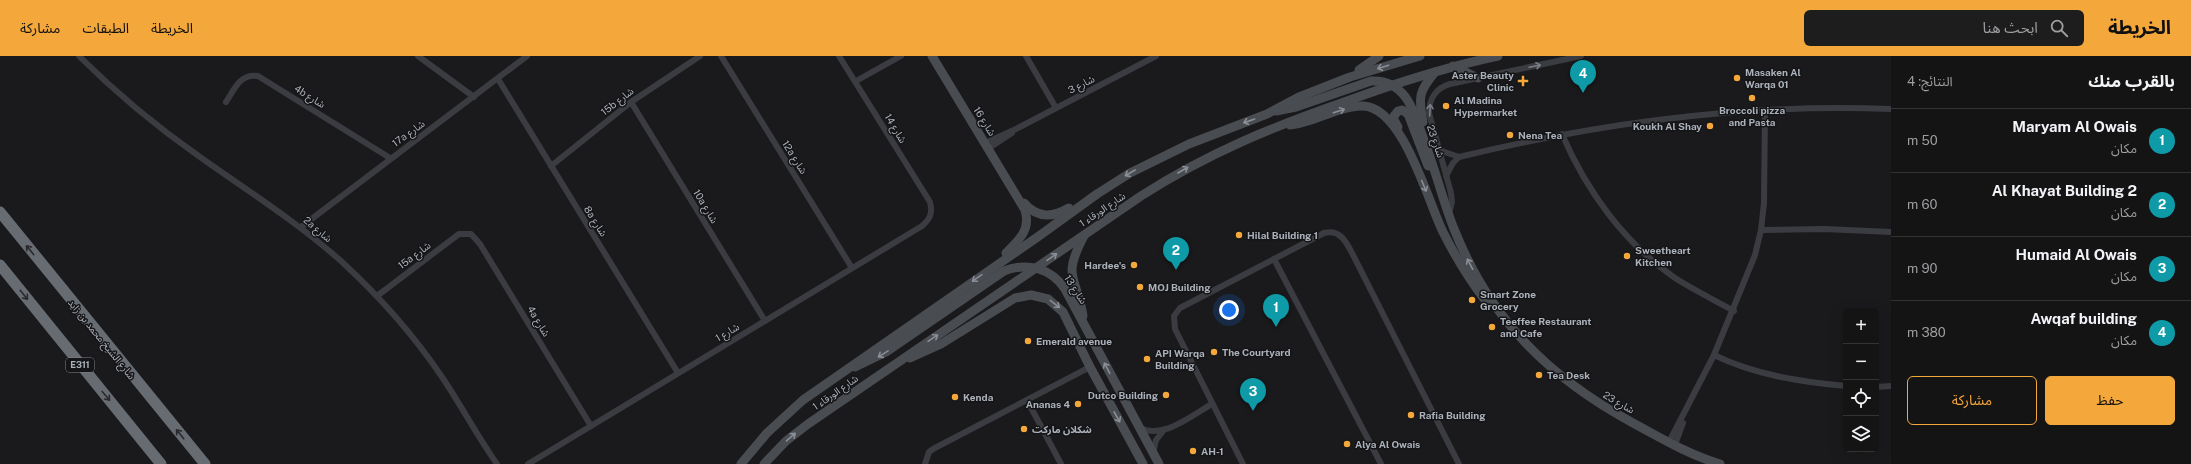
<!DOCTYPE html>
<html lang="ar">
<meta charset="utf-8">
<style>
:root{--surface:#141415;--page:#1d1d1e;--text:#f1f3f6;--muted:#9d9ea0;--line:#333334;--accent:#f4a73a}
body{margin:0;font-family:"Public Sans","Noto Sans Arabic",sans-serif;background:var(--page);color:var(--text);direction:rtl}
.controls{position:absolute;right:12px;bottom:12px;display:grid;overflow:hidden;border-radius:6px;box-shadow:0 4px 16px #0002}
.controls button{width:36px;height:36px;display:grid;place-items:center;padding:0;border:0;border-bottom:1px solid var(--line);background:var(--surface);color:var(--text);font:20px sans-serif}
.you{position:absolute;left:1229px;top:254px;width:14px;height:14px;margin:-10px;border:3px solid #fff;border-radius:50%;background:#1a73e8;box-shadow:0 0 0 6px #1a73e833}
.badge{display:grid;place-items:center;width:26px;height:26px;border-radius:50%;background:var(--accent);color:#fff;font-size:13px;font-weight:700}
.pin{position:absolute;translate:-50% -33px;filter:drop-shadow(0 1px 2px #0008)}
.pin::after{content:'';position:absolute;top:21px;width:14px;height:12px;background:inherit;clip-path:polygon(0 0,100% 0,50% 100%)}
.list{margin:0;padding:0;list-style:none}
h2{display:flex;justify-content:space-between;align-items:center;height:52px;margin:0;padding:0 16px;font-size:17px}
h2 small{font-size:13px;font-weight:400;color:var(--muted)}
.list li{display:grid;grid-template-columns:26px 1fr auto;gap:12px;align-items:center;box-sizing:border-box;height:64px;padding:0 16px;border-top:1px solid var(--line)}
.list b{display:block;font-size:15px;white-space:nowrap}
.list p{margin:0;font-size:13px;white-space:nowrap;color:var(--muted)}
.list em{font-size:13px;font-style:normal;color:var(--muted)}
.actions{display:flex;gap:8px;padding:12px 16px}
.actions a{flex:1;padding:9px 0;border:1px solid var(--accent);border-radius:6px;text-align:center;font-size:14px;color:var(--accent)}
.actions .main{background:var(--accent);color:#111}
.icon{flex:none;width:22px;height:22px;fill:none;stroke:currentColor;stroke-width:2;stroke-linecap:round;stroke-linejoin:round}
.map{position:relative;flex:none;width:1891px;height:408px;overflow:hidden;direction:ltr}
header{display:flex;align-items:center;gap:24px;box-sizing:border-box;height:56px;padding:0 20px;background:var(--accent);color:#111}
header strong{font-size:19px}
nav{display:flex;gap:22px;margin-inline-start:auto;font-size:14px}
.search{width:280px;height:36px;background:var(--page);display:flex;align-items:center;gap:10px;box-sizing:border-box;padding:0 14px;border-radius:6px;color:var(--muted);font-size:15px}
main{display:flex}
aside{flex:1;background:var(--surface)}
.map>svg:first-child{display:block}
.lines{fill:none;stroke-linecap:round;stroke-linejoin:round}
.street{stroke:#3b3c41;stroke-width:6}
.secondary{stroke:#494c51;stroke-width:9}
.highway{stroke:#676b72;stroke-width:11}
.oneway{stroke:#797d85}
.oneway2{stroke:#898e97}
.oneway3{stroke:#2a2a2e}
.poi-dot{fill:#f4a73a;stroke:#151517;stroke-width:1.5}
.labels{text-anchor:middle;stroke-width:3;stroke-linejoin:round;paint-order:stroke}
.shield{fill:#151517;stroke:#7f838a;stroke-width:1}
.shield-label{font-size:9px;font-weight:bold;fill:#acb2bc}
.poi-label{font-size:10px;font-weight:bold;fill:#acb2bc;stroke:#151517;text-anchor:start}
.street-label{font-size:10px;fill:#acb2bc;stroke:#151517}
</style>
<header>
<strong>الخريطة</strong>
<div class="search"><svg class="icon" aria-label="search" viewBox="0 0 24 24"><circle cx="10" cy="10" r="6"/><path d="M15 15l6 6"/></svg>ابحث هنا</div>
<nav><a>الخريطة</a><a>الطبقات</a><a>مشاركة</a></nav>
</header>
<main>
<aside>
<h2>بالقرب منك<small>النتائج: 4</small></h2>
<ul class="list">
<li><span class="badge" style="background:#0f9aa8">1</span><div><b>Maryam Al Owais</b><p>مكان</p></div><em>50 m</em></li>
<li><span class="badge" style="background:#0f9aa8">2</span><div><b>Al Khayat Building 2</b><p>مكان</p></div><em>60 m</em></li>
<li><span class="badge" style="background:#0f9aa8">3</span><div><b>Humaid Al Owais</b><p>مكان</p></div><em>90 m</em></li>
<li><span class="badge" style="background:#0f9aa8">4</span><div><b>Awqaf building</b><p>مكان</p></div><em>380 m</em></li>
</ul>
<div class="actions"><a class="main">حفظ</a><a>مشاركة</a></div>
</aside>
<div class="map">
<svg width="1891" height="408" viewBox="0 0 1891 408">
<rect width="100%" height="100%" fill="#1a1a1c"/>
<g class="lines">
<g class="street">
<path d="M79 0C116 37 157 71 200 101 248 135 297 166 341 205 379 240 413 278 442 321 461 349 477 380 497 408"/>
<path d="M418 0 474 41"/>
<path d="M721 0 852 212"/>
<path d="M1026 0 1056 52"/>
<path d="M498 23 678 317"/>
<path d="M856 25 901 0"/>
<path d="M226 46C234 34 240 17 258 20L390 102"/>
<path d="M631 46 765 265"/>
<path d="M1562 78C1586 134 1624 187 1675 222 1694 234 1714 244 1734 255"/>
<path d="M985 87 1016 73 1156 0"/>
<path d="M989 92 1012 77"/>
<path d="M1439 94 1459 101C1600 67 1745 47 1891 53"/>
<path d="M551 110 631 46 700 0"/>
<path d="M1446 120 1453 107 1459 101"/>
<path d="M1449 158 1452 146 1451 137 1429 57C1429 43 1436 32 1450 28L1581 0"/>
<path d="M301 171 527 0"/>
<path d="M1761 174 1824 173 1891 176"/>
<path d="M1274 203 1381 408"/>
<path d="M377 240 459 178H471L480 188 591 370"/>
<path d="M1714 299C1755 319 1801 326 1846 330"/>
<path d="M1876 331 1891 330"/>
<path d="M1027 344 1061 408"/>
<path d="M1139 371C1162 385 1192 359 1212 348"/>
<path d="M1669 386 1714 299 1755 199 1761 174 1764 147 1765 55"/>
<path d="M1675 389 1683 367"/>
<path d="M1153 397 1156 384 1164 374"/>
<path d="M528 408 922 170C930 163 933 157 930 146L839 0"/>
<path d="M925 408 929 396 933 393 1090 311"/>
<path d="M1243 408 1175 273 1174 260 1180 252 1324 177C1339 173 1345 184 1351 195L1459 408"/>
</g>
<g class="secondary">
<path d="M932 0 1025 154C1031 174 1019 184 1006 197"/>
<path d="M1453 10 1478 22"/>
<path d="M1359 14 1379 0"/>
<path d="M1276 55 1296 51 1371 25C1408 23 1415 60 1425 87 1436 116 1443 145 1454 173 1490 263 1548 321 1633 367 1661 382 1689 399 1720 408"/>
<path d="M1423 66C1418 41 1419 35 1435 16"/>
<path d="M1290 69C1313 67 1341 49 1363 50 1403 51 1428 146 1443 176 1455 200 1469 223 1485 244"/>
<path d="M1398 71 1394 64V60L1398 55 1402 54 1408 58 1428 110"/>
<path d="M1024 147C1037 162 1052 162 1069 152"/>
<path d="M1083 260C1077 220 1061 223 1084 180"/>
<path d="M910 302 941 288 1015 242 1031 239 1048 243 1063 256 1090 311 1143 408"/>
<path d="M855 311 886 296 1004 215C1027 206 1051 212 1065 233L1159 408"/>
<path d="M741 408 767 377 803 344 1039 180 1097 138 1130 117 1189 88 1267 58 1299 41 1350 21 1420 0"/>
<path d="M764 408 786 385 808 368 1141 140C1208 97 1272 71 1347 45 1396 27 1446 11 1498 0"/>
</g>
<g class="highway">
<path d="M0 156 205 408"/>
<path d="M0 209 161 408"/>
</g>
</g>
<defs><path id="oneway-shaft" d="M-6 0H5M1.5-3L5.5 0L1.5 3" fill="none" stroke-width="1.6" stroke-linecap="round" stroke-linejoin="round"/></defs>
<g class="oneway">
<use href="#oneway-shaft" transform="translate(1535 10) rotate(-12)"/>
<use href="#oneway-shaft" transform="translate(1430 54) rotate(-87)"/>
</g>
<g class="oneway2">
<use href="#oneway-shaft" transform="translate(1383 11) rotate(163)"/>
<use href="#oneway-shaft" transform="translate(1339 55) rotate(-18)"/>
<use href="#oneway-shaft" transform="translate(1249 65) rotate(161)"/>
<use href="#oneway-shaft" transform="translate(1183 114) rotate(-30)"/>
<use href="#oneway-shaft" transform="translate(1130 117) rotate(150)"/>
<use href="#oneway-shaft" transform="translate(1424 130) rotate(68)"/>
<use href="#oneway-shaft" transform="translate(1052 201) rotate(-35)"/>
<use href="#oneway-shaft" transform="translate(1470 208) rotate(-118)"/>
<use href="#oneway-shaft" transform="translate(977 222) rotate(145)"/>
<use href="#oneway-shaft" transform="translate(1055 248) rotate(38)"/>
<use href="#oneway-shaft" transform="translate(933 282) rotate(-34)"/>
<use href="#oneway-shaft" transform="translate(883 298) rotate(148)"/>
<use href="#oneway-shaft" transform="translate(1107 312) rotate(-118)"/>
<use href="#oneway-shaft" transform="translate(1117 361) rotate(61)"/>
<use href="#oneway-shaft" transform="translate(791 381) rotate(-41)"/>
</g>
<g class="oneway3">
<use href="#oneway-shaft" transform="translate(30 194) rotate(-129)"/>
<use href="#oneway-shaft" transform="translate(24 239) rotate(51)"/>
<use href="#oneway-shaft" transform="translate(106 340) rotate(50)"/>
<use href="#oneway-shaft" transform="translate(180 378) rotate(-129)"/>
</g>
<g class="poi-dot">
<circle cx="1737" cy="22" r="4"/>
<path d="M1521 19h4v4h4v4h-4v4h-4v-4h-4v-4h4z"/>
<circle cx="1752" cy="42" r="4"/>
<circle cx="1446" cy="50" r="4"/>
<circle cx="1710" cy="70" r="4"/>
<circle cx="1510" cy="79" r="4"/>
<circle cx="1239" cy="179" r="4"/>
<circle cx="1627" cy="200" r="4"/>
<circle cx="1134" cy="209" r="4"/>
<circle cx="1140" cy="231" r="4"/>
<circle cx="1472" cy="244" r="4"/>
<circle cx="1492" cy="271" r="4"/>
<circle cx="1028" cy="285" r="4"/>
<circle cx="1214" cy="296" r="4"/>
<circle cx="1147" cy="303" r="4"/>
<circle cx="1539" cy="319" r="4"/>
<circle cx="1166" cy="339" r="4"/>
<circle cx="955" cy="341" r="4"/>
<circle cx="1078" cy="348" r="4"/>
<circle cx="1411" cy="359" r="4"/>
<circle cx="1024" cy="373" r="4"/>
<circle cx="1347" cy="388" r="4"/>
<circle cx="1193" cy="395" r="4"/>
</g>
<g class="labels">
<rect class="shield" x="66" y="302" width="28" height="14" rx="3"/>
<g class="shield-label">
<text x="80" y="312">E311</text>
</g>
<g class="poi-label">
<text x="1745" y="20">Masaken Al<tspan x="1745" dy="12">Warqa 01</tspan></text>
<text x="1514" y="23" text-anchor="end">Aster Beauty<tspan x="1514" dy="12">Clinic</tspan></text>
<text x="1454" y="48">Al Madina<tspan x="1454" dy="12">Hypermarket</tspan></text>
<text x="1752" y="58" text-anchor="middle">Broccoli pizza<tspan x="1752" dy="12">and Pasta</tspan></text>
<text x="1702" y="74" text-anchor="end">Koukh Al Shay</text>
<text x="1518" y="83">Nena Tea</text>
<text x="1247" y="183">Hilal Building 1</text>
<text x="1635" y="198">Sweetheart<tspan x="1635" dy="12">Kitchen</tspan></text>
<text x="1126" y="213" text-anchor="end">Hardee's</text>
<text x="1148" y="235">MOJ Building</text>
<text x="1480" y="242">Smart Zone<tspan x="1480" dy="12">Grocery</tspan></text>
<text x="1500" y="269">Teeffee Restaurant<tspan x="1500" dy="12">and Cafe</tspan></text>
<text x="1036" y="289">Emerald avenue</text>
<text x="1222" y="300">The Courtyard</text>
<text x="1155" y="301">API Warqa<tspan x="1155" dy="12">Building</tspan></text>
<text x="1547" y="323">Tea Desk</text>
<text x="1158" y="343" text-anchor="end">Dutco Building</text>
<text x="963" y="345">Kenda</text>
<text x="1070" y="352" text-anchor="end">Ananas 4</text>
<text x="1419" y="363">Rafia Building</text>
<text x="1032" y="377">شكلان ماركت</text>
<text x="1355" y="392">Alya Al Owais</text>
<text x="1201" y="399">AH-1</text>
</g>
<g class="street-label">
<text transform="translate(1081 28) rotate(-27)" y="4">شارع 3</text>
<text transform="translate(310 40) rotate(32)" y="4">4b شارع</text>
<text transform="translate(617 45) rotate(-38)" y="4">15b شارع</text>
<text transform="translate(985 65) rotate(58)" y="4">شارع 16</text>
<text transform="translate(896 72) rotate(59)" y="4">شارع 14</text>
<text transform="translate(408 77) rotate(-36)" y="4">17a شارع</text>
<text transform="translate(1436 85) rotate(71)" y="4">شارع 23</text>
<text transform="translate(795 101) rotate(58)" y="4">12a شارع</text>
<text transform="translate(706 150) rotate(59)" y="4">10a شارع</text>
<text transform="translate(1102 153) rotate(-34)" y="4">شارع الورقاء 1</text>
<text transform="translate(596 165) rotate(58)" y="4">8a شارع</text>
<text transform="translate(318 173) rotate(40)" y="4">2a شارع</text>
<text transform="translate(414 199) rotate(-37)" y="4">15a شارع</text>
<text transform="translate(1076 233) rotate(57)" y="4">شارع 13</text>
<text transform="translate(539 265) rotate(59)" y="4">4a شارع</text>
<text transform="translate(727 276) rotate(-31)" y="4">شارع 1</text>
<text transform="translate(102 283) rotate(51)" y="4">شارع الشيخ محمد بن زايد</text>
<text transform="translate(835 336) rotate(-35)" y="4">شارع الورقاء 1</text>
<text transform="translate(1619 346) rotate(30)" y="4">شارع 23</text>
</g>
</g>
</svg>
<div class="controls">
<button>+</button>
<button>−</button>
<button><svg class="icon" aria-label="locate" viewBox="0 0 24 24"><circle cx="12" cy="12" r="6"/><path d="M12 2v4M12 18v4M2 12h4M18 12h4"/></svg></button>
<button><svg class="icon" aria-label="layers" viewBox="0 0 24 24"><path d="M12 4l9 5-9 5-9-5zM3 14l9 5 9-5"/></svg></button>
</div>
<div class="you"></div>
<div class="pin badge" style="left:1276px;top:271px;background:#0f9aa8">1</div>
<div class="pin badge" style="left:1176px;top:214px;background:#0f9aa8">2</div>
<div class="pin badge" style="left:1253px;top:355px;background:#0f9aa8">3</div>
<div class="pin badge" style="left:1583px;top:37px;background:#0f9aa8">4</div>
</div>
</main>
